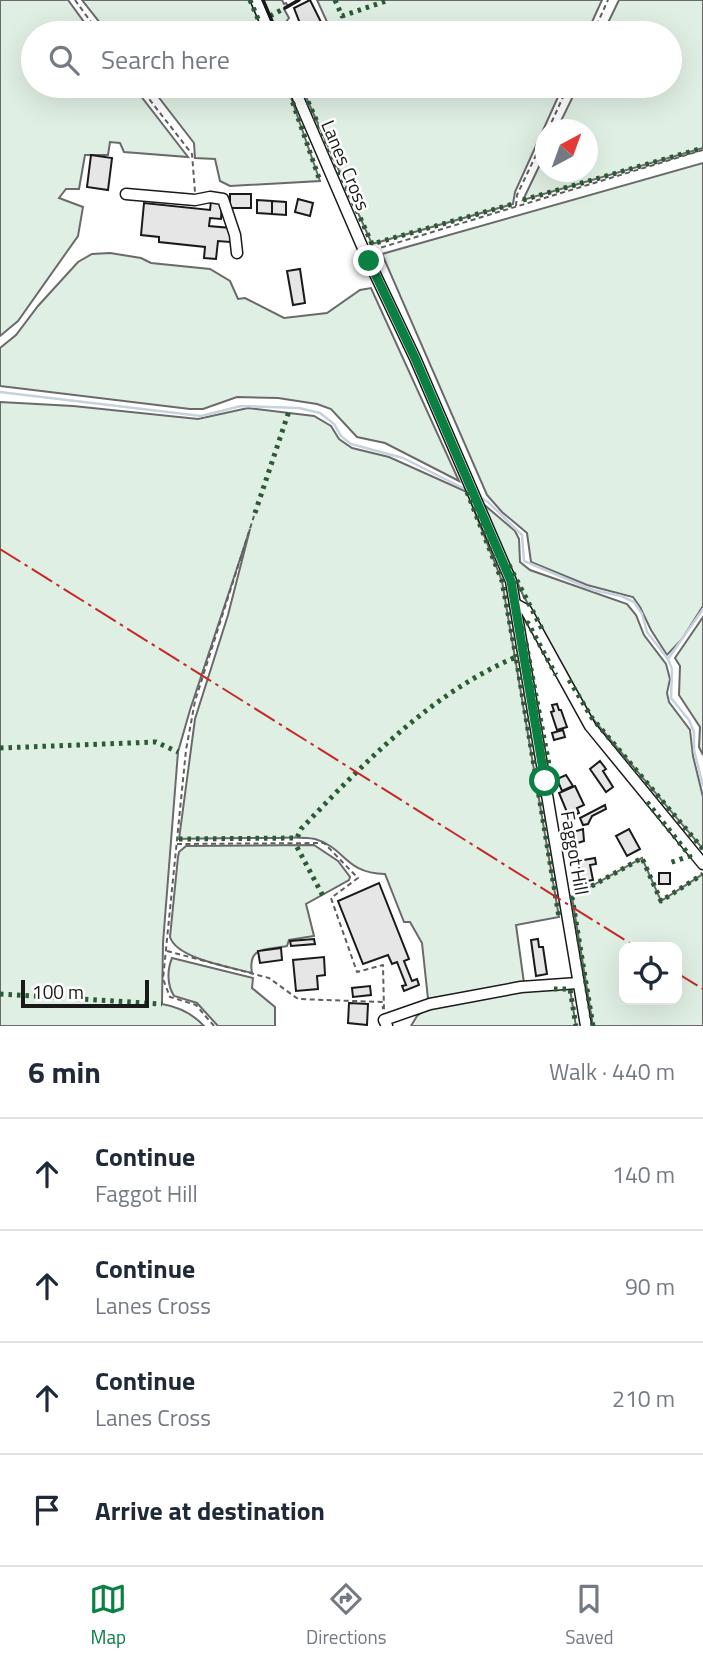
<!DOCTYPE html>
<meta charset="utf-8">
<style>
:root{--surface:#fff;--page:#f6f6f7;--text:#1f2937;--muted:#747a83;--line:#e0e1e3;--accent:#0b8043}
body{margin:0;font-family:"Titillium Web",sans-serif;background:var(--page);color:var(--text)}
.controls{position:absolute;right:21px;bottom:21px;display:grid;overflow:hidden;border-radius:14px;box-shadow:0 7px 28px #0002}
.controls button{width:63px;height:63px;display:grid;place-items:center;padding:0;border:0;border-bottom:2px solid var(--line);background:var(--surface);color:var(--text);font:35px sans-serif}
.compass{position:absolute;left:535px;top:119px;width:63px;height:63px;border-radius:50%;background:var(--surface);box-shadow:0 7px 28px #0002;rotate:41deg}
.scale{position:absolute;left:21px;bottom:18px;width:128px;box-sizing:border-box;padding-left:7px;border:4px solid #1a1a1a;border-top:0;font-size:19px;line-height:24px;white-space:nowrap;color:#1a1a1a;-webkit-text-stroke:5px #fff;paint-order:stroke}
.stop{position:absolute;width:21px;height:21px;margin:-16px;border:5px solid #0b8043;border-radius:50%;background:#fff}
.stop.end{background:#0b8043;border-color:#fff;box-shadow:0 2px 7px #0008}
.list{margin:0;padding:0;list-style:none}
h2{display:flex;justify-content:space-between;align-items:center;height:91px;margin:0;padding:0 28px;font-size:30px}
h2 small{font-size:23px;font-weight:400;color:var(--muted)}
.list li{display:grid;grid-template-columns:46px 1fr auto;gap:21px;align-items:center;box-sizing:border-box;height:112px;padding:0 28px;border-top:2px solid var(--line)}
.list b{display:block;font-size:26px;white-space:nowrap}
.list p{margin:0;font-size:23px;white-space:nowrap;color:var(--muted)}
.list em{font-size:23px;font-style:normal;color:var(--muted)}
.icon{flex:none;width:38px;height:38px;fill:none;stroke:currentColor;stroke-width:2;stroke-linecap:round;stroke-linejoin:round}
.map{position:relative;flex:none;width:703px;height:1026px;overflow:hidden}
.search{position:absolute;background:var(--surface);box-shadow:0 7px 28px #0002;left:21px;right:21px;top:21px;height:77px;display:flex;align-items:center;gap:18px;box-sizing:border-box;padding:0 24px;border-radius:38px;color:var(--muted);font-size:26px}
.sheet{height:539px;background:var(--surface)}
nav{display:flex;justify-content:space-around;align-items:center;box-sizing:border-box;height:98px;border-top:2px solid var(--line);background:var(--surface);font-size:19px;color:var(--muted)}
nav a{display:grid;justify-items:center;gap:4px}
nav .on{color:var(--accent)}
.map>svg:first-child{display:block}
.green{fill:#e0efe3;stroke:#6a6a6a;stroke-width:2;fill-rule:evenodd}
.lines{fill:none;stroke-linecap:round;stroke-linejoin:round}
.stream{stroke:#c6d2dc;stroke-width:2.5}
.building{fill:#e6e6e6;stroke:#1a1a1a;stroke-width:2}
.minor-casing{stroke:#1a1a1a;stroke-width:13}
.path{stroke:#5f5f5f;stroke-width:2;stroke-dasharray:5 3.5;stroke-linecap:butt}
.minor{stroke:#fff;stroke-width:10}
.hedge{stroke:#2b5a34;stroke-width:5;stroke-dasharray:3.5 5;stroke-linecap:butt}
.wall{stroke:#1a1a1a;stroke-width:3.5}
.power{stroke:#c62828;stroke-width:2;stroke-dasharray:24 5 3.5 5;stroke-linecap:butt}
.route{stroke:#0b8043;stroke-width:9}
.labels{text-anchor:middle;stroke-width:5;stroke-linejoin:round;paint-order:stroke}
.street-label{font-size:19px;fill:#1a1a1a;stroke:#fff}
</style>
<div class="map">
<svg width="703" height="1026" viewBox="0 0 703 1026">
<rect width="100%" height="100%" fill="#fff"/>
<g class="green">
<path d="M0 0H68L92 33H33V86H133L188 157 124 152 120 143 110 142 108 155H85L79 189H66L59 198 83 207 78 236 18 321 0 336Z"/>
<path d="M82 0H250L264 33H108Z"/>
<path d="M263 0H282L284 4 286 3 288 6 284 9 289 18 283 26 286 33H277Z"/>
<path d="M317 0H602L587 33H312L328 24Z"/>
<path d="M619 0H703V148L523 200 545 154 546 172H588V130L557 129 578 86H670V33H603Z"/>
<path d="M150 86H287L320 181 230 186 220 181 215 159 195 158 194 143Z"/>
<path d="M301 86H563L515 192 513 204 372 244Z"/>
<path d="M703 163V606L682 639 667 655 651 630 640 607 633 597 587 585 531 562 527 533 502 512 487 495 382 254Z"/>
<path d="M110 253 141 258 151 263 210 269 230 281 238 299 245 298 284 318 327 313 360 290 371 288 459 481 385 443 357 437 331 409 317 404 278 398 237 397 203 409H190L0 386V348L16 335 38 306 78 262 92 254Z"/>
<path d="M0 402 73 406 198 419 248 408 314 416 331 426 339 439 352 448 389 457 467 492 502 581 559 917 516 925 524 983 428 999 422 943 410 922H404L385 874C344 873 346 848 315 839 301 836 285 838 271 838 241 838 210 838 179 839L195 719 228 615 250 529 190 710 178 752 163 943 162 1004C179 1007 192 1013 204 1026H0Z"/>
<path d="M481 502 515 531 519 539 520 562 530 570 627 604 636 615 644 635 666 664 670 679 667 693 669 702 690 730 693 756 703 797V849L592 718 523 595Z"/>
<path d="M703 617V755L699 747 700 727 679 695 680 666 675 658Z"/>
<path d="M314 845 338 861 350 877 349 880 306 904 314 936 289 940 287 946C269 950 247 945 252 973 231 967 177 959 170 937L178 857 179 852 186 846Z"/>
<path d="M642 858 661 901 703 874V1026H593L572 897ZM624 947H677V1000H624Z"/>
<path d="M172 958 253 978 252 988 275 1007V1026H218L197 1003 174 996C167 985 167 970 172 958Z"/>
<path d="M536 989H570L576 1026H411L417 1016 429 1007Z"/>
</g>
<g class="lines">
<g class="stream">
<path d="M0 392 201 416 241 406 299 408 320 413 334 424 341 436 351 444 403 458 467 490"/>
<path d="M479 497 488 502 522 535 524 561 593 590 621 596 634 602 642 614 647 632 668 659 672 669 671 698 689 720 694 732V750L703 786"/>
<path d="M668 659 703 609"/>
</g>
</g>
<g class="building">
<path d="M310 0 321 22 303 31 294 8Z"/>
<path d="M91 155 112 158 108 190 87 187Z"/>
<rect x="230" y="194" width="21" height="14"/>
<path d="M298 199 313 203 310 216 295 212Z"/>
<path d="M257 200 272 201V214L257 213Z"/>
<path d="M211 201 222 202 221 219 210 218 209 226 231 228 230 242 218 241 216 259 204 258 205 247 159 242V237L141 235 144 203 210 210Z"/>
<path d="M272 201 286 202V215L272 214Z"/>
<path d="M300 269 305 303 293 305 287 271Z"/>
<path d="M557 704 559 710H561L567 727 557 730 551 712 554 711 552 705Z"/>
<path d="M563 730 565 737 554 740 552 733Z"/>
<path d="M600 761 606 769 603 771 613 787 606 792 590 769Z"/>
<path d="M566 775 573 786 562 791 557 779Z"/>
<path d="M575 786 584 805 577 808 579 813 569 817 559 793Z"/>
<path d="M605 805 606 809 592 816 588 824 583 825 580 818Z"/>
<path d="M583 829 584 841 571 845 567 834Z"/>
<path d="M629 829 640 849 627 856 616 836Z"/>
<path d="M595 858 596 864 590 865 593 880 581 882 578 861Z"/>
<rect x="659" y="873" width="11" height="11"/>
<path d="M379 883 409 959 404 961 412 981 417 979 419 985 404 991 402 986 406 985 397 962 392 964 388 955 363 964 338 901Z"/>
<path d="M314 939 315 944 291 946 290 941Z"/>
<path d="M538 939 539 947H543L547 974 536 976 531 940Z"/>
<path d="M281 948 282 960 260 963 258 951Z"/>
<path d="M324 957 325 975 317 976 318 989 296 991 293 960Z"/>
<path d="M370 986 371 995 353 997 352 988Z"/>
<path d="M349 1003 368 1004 367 1025 348 1023Z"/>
</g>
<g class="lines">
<g class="minor-casing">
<g id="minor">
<path d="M256 0 270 33"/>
<path d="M293 86 365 253 415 358 511 581 586 1026"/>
<path d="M126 194 195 200 210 197 223 199 235 235 237 253"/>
<path d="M515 604 526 610 590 726 703 864"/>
<path d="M387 1026 384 1020 430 1004 521 987 578 983"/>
</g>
</g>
<g class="path">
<path d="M75 0 99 33"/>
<path d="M593 33 608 0"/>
<path d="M139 86 192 154 195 192"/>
<path d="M548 130 568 86"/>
<path d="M516 206 517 195 546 134"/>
<path d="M373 250 703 150"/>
<path d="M177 844 324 843 358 878 331 898 357 972 383 965 384 1010"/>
<path d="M167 951 269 978 298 999 382 1002 383 1009"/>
<path d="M214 1026 196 1005 170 997 163 979 186 750 195 701 254 516"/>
</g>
<use href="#minor" class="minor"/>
<g class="hedge">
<path d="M250 0 264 33"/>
<path d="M335 0 342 16 389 0"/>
<path d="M270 16 285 8"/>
<path d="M287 86 320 181"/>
<path d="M301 86 372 244 513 204"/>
<path d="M523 200 703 148"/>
<path d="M467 492 502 581 516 657"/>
<path d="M255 513 289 411"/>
<path d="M509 565 543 631"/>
<path d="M523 630 522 626 528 623 556 675"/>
<path d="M526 643 551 775"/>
<path d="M569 680 592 718 703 849"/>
<path d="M0 748 156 742 178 752"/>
<path d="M647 802 690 856 669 863"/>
<path d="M179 839 297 838 301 829C364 763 431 693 516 657L559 917"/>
<path d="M297 847 323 896"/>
<path d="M554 989H570L576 1026"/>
<path d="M0 994 162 1004"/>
<path d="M593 1026 572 897 642 858 661 901 703 874"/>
</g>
<g class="wall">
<path d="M263 0 277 33"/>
<path d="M285 8 299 0"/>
<path d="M282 33H286"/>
</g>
<g class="power">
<path d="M0 549 636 947"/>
<path d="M677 973 703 989"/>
</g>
</g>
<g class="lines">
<path class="route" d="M369 261 415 358 511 581 545 781"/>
</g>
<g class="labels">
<g class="street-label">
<text transform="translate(346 165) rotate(67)" y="7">Lanes Cross</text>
<text transform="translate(575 853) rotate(80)" y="7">Faggot Hill</text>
</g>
</g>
</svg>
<div class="controls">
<button><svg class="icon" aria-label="locate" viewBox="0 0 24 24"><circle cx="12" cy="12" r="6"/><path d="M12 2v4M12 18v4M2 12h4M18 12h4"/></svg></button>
</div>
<svg class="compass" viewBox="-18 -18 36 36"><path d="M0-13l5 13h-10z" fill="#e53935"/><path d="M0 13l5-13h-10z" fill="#747a83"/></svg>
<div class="scale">100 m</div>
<div class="stop" style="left:545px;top:781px"></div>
<div class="stop end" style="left:369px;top:261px"></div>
<div class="search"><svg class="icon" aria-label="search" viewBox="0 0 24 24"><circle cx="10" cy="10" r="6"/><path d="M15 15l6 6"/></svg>Search here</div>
</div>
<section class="sheet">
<h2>6 min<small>Walk · 440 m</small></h2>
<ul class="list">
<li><svg class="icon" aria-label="ahead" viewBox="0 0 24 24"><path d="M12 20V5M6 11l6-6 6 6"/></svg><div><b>Continue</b><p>Faggot Hill</p></div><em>140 m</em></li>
<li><svg class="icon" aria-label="ahead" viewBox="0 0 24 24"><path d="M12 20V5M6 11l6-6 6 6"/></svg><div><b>Continue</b><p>Lanes Cross</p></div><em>90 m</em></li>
<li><svg class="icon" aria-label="ahead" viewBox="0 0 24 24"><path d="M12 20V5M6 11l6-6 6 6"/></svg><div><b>Continue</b><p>Lanes Cross</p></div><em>210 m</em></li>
<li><svg class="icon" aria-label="arrive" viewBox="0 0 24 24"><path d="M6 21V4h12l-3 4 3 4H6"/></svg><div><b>Arrive at destination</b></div></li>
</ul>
</section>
<nav>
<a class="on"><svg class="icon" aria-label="map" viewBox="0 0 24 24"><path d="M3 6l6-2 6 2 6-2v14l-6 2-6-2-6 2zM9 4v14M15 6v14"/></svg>Map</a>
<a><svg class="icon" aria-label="directions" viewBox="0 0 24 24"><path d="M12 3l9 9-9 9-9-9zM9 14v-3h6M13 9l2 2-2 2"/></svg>Directions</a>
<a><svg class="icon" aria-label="saved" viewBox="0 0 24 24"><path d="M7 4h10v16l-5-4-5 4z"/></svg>Saved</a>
</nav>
